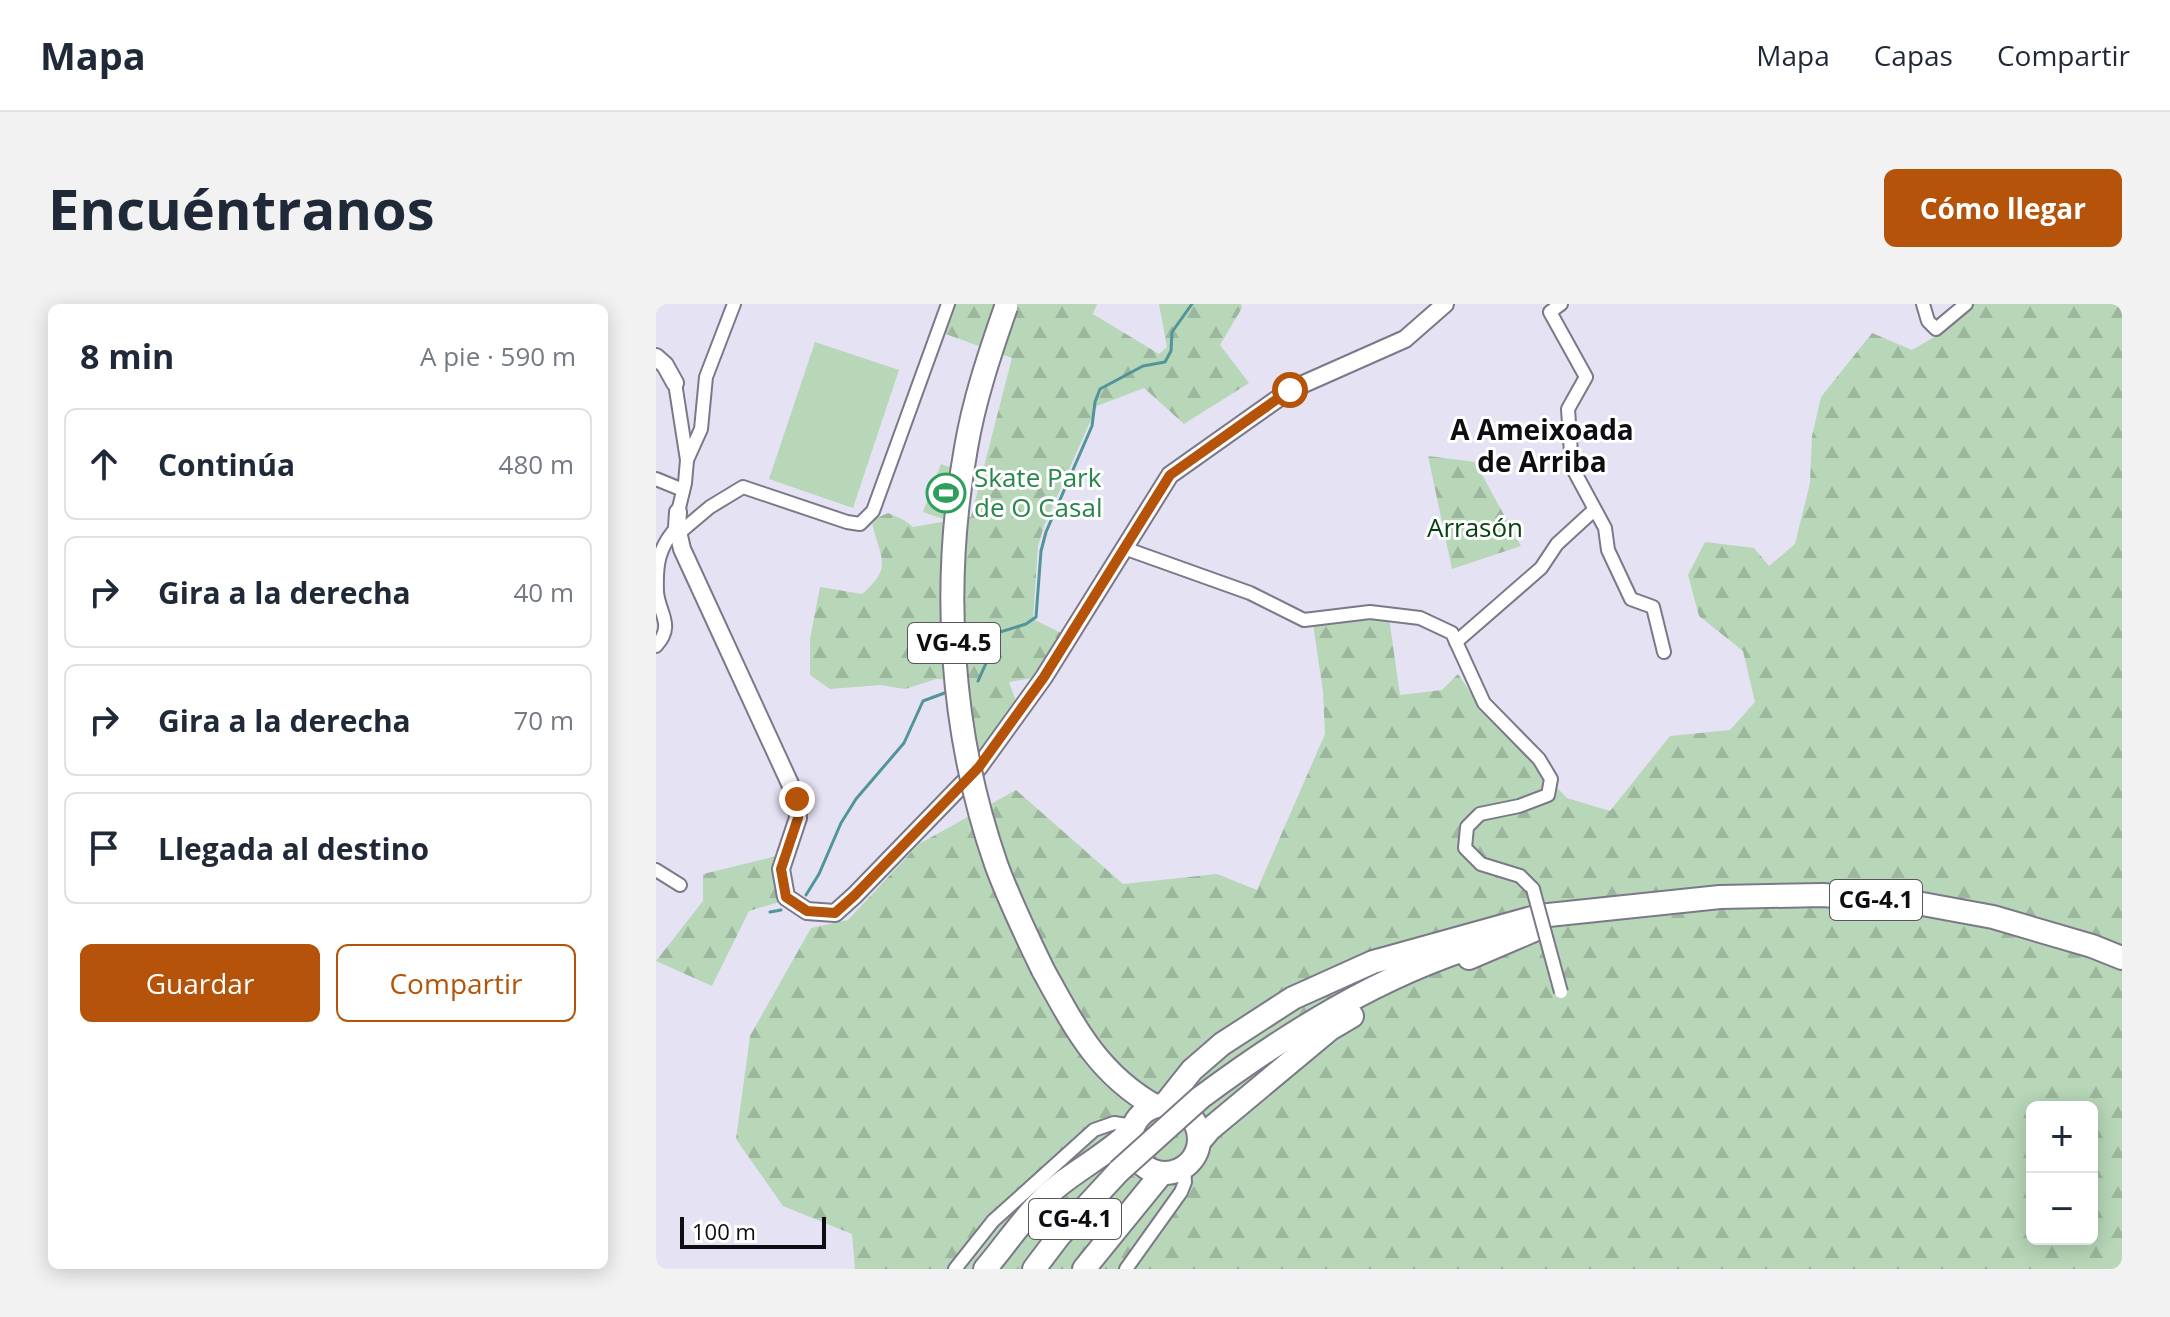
<!DOCTYPE html>
<html lang="es">
<meta charset="utf-8">
<style>
:root{--surface:#fff;--page:#f2f2f3;--text:#1f2937;--muted:#747a83;--line:#e0e1e3;--accent:#b45309}
body{margin:0;font-family:"Open Sans",sans-serif;background:var(--page);color:var(--text)}
.controls{position:absolute;right:24px;bottom:24px;display:grid;overflow:hidden;border-radius:12px;box-shadow:0 4px 20px #0003}
.controls button{width:72px;height:72px;display:grid;place-items:center;padding:0;border:0;border-bottom:2px solid var(--line);background:var(--surface);color:var(--text);font:40px sans-serif}
.scale{position:absolute;left:24px;bottom:20px;width:146px;box-sizing:border-box;padding-left:8px;border:4px solid #0e0d12;border-top:0;font-size:22px;line-height:28px;white-space:nowrap;color:#0e0d12;-webkit-text-stroke:6px #fff;paint-order:stroke}
.stop{position:absolute;width:24px;height:24px;margin:-18px;border:6px solid #b45309;border-radius:50%;background:#fff}
.stop.end{background:#b45309;border-color:#fff;box-shadow:0 2px 8px #0008}
.list{margin:0;padding:0;list-style:none}
h2{display:flex;justify-content:space-between;align-items:center;height:104px;margin:0;padding:0 32px;font-size:34px}
h2 small{font-size:26px;font-weight:400;color:var(--muted)}
.list li{display:grid;grid-template-columns:52px 1fr auto;gap:24px;align-items:center;box-sizing:border-box;height:112px;margin:0 16px 16px;padding:0 16px;border:2px solid var(--line);border-radius:12px}
.list b{display:block;font-size:30px;white-space:nowrap}
.list em{font-size:26px;font-style:normal;color:var(--muted)}
.actions{display:flex;gap:16px;padding:24px 32px}
.actions a{flex:1;padding:18px 0;border:2px solid var(--accent);border-radius:12px;text-align:center;font-size:28px;color:var(--accent)}
.actions .main{background:var(--accent);color:#fff}
.icon{flex:none;width:44px;height:44px;fill:none;stroke:currentColor;stroke-width:2;stroke-linecap:round;stroke-linejoin:round}
.map{position:relative;flex:none;width:1466px;height:965px;overflow:hidden;border-radius:12px}
header{display:flex;align-items:center;gap:48px;box-sizing:border-box;height:112px;padding:0 40px;background:var(--surface);border-bottom:2px solid var(--line)}
header strong{font-size:38px}
nav{display:flex;gap:44px;margin-inline-start:auto;font-size:28px}
.intro{display:flex;align-items:center;justify-content:space-between;box-sizing:border-box;height:192px;padding:0 48px}
h1{margin:0;font-size:56px}
.button{padding:20px 36px;border-radius:12px;background:var(--accent);color:#fff;font-size:28px;font-weight:700}
main{display:flex;gap:48px;padding:0 48px}
aside{flex:1;background:var(--surface);border-radius:12px;box-shadow:0 4px 20px #0003}
.map>svg:first-child{display:block}
.green{fill:#b7d7b8}
.forest{fill:url(#forest-firs);fill-rule:evenodd}
.lines{fill:none;stroke-linecap:round;stroke-linejoin:round}
.stream{stroke:#51949a;stroke-width:3}
.street-casing{stroke:#7b7988;stroke-width:16}
.secondary-casing{stroke:#7b7988;stroke-width:20}
.highway-casing{stroke:#7b7988;stroke-width:26}
.street{stroke:#fff;stroke-width:12}
.secondary{stroke:#fff;stroke-width:16}
.highway{stroke:#fff;stroke-width:22}
.street-bridge-casing{stroke:#7b7988;stroke-width:16;stroke-linecap:butt}
.highway-bridge-casing{stroke:#7b7988;stroke-width:26;stroke-linecap:butt}
.street-bridge{stroke:#fff;stroke-width:12}
.highway-bridge{stroke:#fff;stroke-width:22}
.route{stroke:#b45309;stroke-width:10}
.labels{text-anchor:middle;stroke-width:6;stroke-linejoin:round;paint-order:stroke}
.shield{fill:#fff;stroke:#565659;stroke-width:2}
.shield-label{font-size:24px;font-weight:bold;fill:#0e0d12}
.leisure-label{font-size:26px;fill:#27864d;stroke:#fff;text-anchor:start}
.park-label{font-size:26px;fill:#074312;stroke:#fff}
.neighbourhood-label{font-size:28px;font-weight:bold;fill:#0e0d12;stroke:#fff}
</style>
<header>
<strong>Mapa</strong>
<nav><a>Mapa</a><a>Capas</a><a>Compartir</a></nav>
</header>
<div class="intro"><h1>Encuéntranos</h1><a class="button">Cómo llegar</a></div>
<main>
<aside>
<h2>8 min<small>A pie · 590 m</small></h2>
<ul class="list">
<li><svg class="icon" aria-label="ahead" viewBox="0 0 24 24"><path d="M12 20V5M6 11l6-6 6 6"/></svg><div><b>Continúa</b></div><em>480 m</em></li>
<li><svg class="icon" aria-label="right" viewBox="0 0 24 24"><path d="M7 20v-9h11M14 6l5 5-5 5"/></svg><div><b>Gira a la derecha</b></div><em>40 m</em></li>
<li><svg class="icon" aria-label="right" viewBox="0 0 24 24"><path d="M7 20v-9h11M14 6l5 5-5 5"/></svg><div><b>Gira a la derecha</b></div><em>70 m</em></li>
<li><svg class="icon" aria-label="arrive" viewBox="0 0 24 24"><path d="M6 21V4h12l-3 4 3 4H6"/></svg><div><b>Llegada al destino</b></div></li>
</ul>
<div class="actions"><a class="main">Guardar</a><a>Compartir</a></div>
</aside>
<div class="map">
<svg width="1466" height="965" viewBox="0 0 1466 965">
<defs>
<pattern id="forest-firs" width="22" height="20" patternUnits="userSpaceOnUse" patternTransform="scale(2)"><rect width="22" height="20" fill="#b7d7b8"/><path d="M5 1l3.5 6h-7zM16 11l3.5 6h-7z" fill="#9cb79d"/></pattern>
</defs>
<rect width="100%" height="100%" fill="#e4e2f3"/>
<g class="green">
<path d="M159 38 243 66 197 204 113 175Z"/>
<path d="M285 160 313 170 296 218 267 208Z"/>
</g>
<g class="forest">
<path d="M296 0H441L437 10 503 50 511 43 503 0H585L586 4 564 41 593 79 528 120 488 84 441 102 388 222 382 242 377 315 409 331 382 373 353 378 361 400 317 458 304 376 280 375 249 385 224 381 174 385 154 371V335L164 283 206 290C238 263 224 254 216 219L221 214 232 209 248 216 257 223 315 213 356 54 287 29Z"/>
<path d="M1318 0H1466V965H199L196 930 127 902 80 835 94 732 155 624 192 616 263 540 360 486 467 580 561 570 601 586 669 430 667 388 657 320 733 314 744 391 786 386 802 370 830 411 911 494 954 507 1014 432 1074 426 1099 398 1087 347 1043 312 1032 271 1049 238 1098 244 1113 262 1139 240 1154 179 1156 132 1165 93 1216 29 1256 46 1287 28ZM1376 803H1436V935H1376Z"/>
<path d="M772 152 819 158 865 242 796 265Z"/>
<path d="M126 551 127 597 93 607 56 682 0 657 47 597V570Z"/>
</g>
<g class="lines">
<g class="stream">
<path d="M322 377 344 328 370 320 380 313 385 247 390 228 436 122 439 98 444 85 487 62 509 58 515 47 516 28 536 0"/>
<path d="M150 591 163 570 185 519 200 495 248 439 267 397 294 387"/>
<path d="M114 608 125 606"/>
</g>
<g class="street-casing">
<g id="street">
<path d="M905 0 894 8 930 73 912 105 916 163 949 224 952 246 975 295 997 303 1008 348"/>
<path d="M1267 0 1272 17 1280 25 1310 0"/>
<path d="M19 79 31 156 29 179 22 208"/>
<path d="M31 156 45 125 50 73 78 0"/>
<path d="M0 175 27 186"/>
<path d="M22 230 54 203 87 183 191 218 204 220 217 207 292 0"/>
<path d="M468 244 594 289 648 316 714 308 764 314 796 329 828 399 883 455 895 475 892 491 863 502 824 510 811 523 809 544 825 560 864 572 877 585"/>
<path d="M800 338 885 264 901 240 938 206"/>
<path d="M0 342C19 321 3 310 1 288 0 261 2 244 21 223"/>
<path d="M0 566 24 581"/>
<path d="M299 965 337 917 438 826 458 819 477 822"/>
<path d="M470 965 525 888 529 878 528 863"/>
</g>
</g>
<g class="secondary-casing">
<g id="secondary">
<path d="M0 53 9 61 19 79"/>
<path d="M22 208 21 223 26 245 141 495 142 514 125 565 130 593 151 607 179 609 199 591 323 463 388 373 514 171 634 86 749 35 789 0"/>
</g>
</g>
<g class="highway-casing">
<g id="highway">
<path d="M813 654 883 624"/>
<path d="M387 666C418 722 441 769 499 802"/>
<path d="M544 794C629 731 723 671 826 640"/>
<path d="M509 800 536 766 566 740 637 694 717 658 883 612 1064 593 1167 591 1261 599 1337 613 1436 642 1466 654"/>
<circle cx="509" cy="835" r="34"/>
<path d="M543 838 554 825 674 725 696 712"/>
<path d="M329 965C348 943 365 917 385 897 412 869 448 854 475 827"/>
<path d="M378 965 403 932 463 867"/>
<path d="M428 965 506 869"/>
</g>
</g>
<use href="#street" class="street"/>
<use href="#secondary" class="secondary"/>
<use href="#highway" class="highway"/>
<g class="street-bridge-casing">
<path id="street-bridge" d="M877 585 905 688"/>
</g>
<g class="highway-bridge-casing">
<g id="highway-bridge">
<path d="M350 3C334 49 318 96 310 144 285 281 294 428 340 560 353 596 370 631 387 666"/>
<path d="M463 867 544 794"/>
</g>
</g>
<use href="#street-bridge" class="street-bridge"/>
<use href="#highway-bridge" class="highway-bridge"/>
</g>
<g class="lines">
<path class="route" d="M141 495 142 514 125 565 130 593 151 607 179 609 199 591 323 463 388 373 514 171 634 86"/>
</g>
<defs>
<g id="stadium-ring" transform="scale(2)"><circle r="9.5" fill="#fff" stroke="#2e9e5b" stroke-width="1.5"/><path d="M0-5a6.5 5 0 1 0 0 10a6.5 5 0 1 0 0-10ZM-3.5-1.8h7v3.6h-7Z" fill="#2e9e5b"/></g>
</defs>
<g fill-rule="evenodd">
<use href="#stadium-ring" x="290" y="189"/>
</g>
<g class="labels">
<g class="shield">
<rect x="252" y="319" width="92" height="40" rx="6"/>
<rect x="1174" y="576" width="92" height="40" rx="6"/>
<rect x="373" y="895" width="92" height="40" rx="6"/>
</g>
<g class="shield-label">
<text x="298" y="347">VG-4.5</text>
<text x="1220" y="604">CG-4.1</text>
<text x="419" y="923">CG-4.1</text>
</g>
<g class="leisure-label">
<text x="318" y="183">Skate Park<tspan x="318" dy="30">de O Casal</tspan></text>
</g>
<g class="park-label">
<text x="819" y="233">Arrasón</text>
</g>
<g class="neighbourhood-label">
<text x="886" y="136">A Ameixoada<tspan x="886" dy="32">de Arriba</tspan></text>
</g>
</g>
</svg>
<div class="controls">
<button>+</button>
<button>−</button>
</div>
<div class="scale">100 m</div>
<div class="stop" style="left:634px;top:86px"></div>
<div class="stop end" style="left:141px;top:495px"></div>
</div>
</main>
